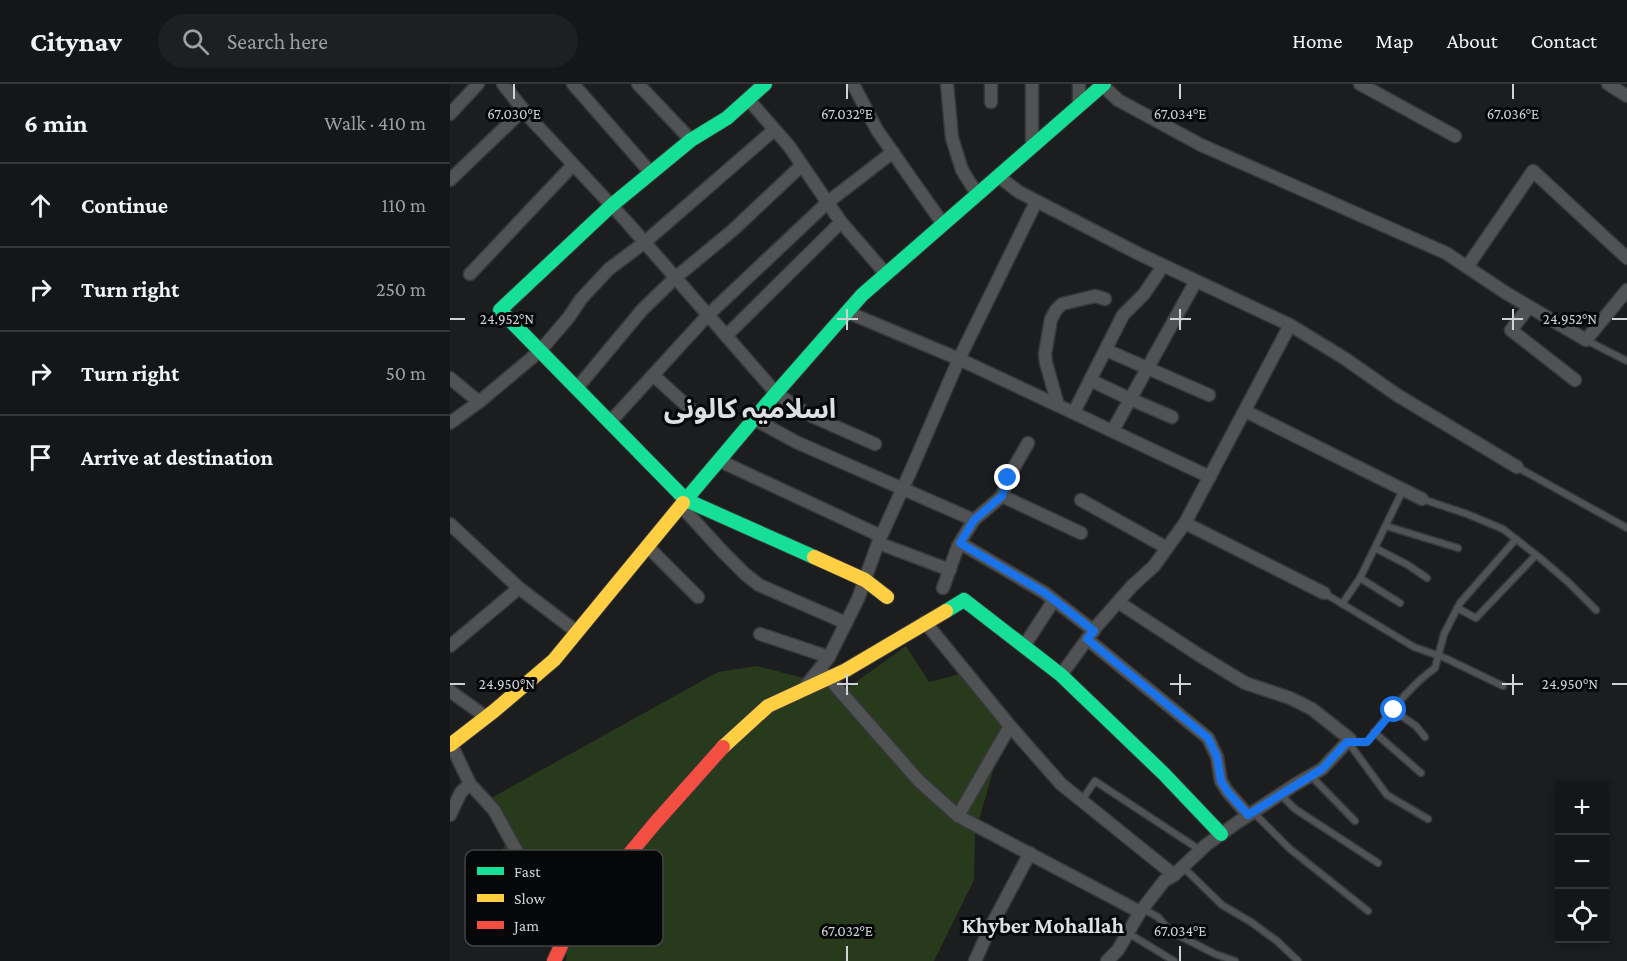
<!DOCTYPE html>
<meta charset="utf-8">
<style>
:root{--surface:#151617;--page:#1e1f20;--text:#f1f3f6;--muted:#9d9fa1;--line:#343536}
body{margin:0;font-family:"Crimson Pro","Noto Sans Arabic",serif;background:var(--page);color:var(--text)}
.controls{position:absolute;right:18px;bottom:18px;display:grid;overflow:hidden;border-radius:0px;box-shadow:0 3px 9px #0003}
.controls button{width:54px;height:54px;display:grid;place-items:center;padding:0;border:0;border-bottom:2px solid var(--line);background:var(--surface);color:var(--text);font:30px sans-serif}
.stop{position:absolute;width:18px;height:18px;margin:-14px;border:4px solid #1a73e8;border-radius:50%;background:#fff}
.stop.end{background:#1a73e8;border-color:#fff;box-shadow:0 2px 6px #0008}
.list{margin:0;padding:0;list-style:none}
h2{display:flex;justify-content:space-between;align-items:center;height:78px;margin:0;padding:0 24px;font-size:26px}
h2 small{font-size:20px;font-weight:400;color:var(--muted)}
.list li{display:grid;grid-template-columns:39px 1fr auto;gap:18px;align-items:center;box-sizing:border-box;height:84px;padding:0 24px;border-top:2px solid var(--line)}
.list b{display:block;font-size:22px;white-space:nowrap}
.list em{font-size:20px;font-style:normal;color:var(--muted)}
.icon{flex:none;width:33px;height:33px;fill:none;stroke:currentColor;stroke-width:2;stroke-linecap:round;stroke-linejoin:round}
.map{position:relative;flex:none;width:1177px;height:877px;overflow:hidden}
header{display:flex;align-items:center;gap:36px;box-sizing:border-box;height:84px;padding:0 30px;background:var(--surface);border-bottom:2px solid var(--line)}
header strong{font-size:28px}
nav{display:flex;gap:33px;margin-inline-start:auto;font-size:21px}
.search{width:420px;height:54px;background:var(--page);display:flex;align-items:center;gap:15px;box-sizing:border-box;padding:0 21px;border-radius:33px;color:var(--muted);font-size:22px}
main{display:flex}
aside{flex:1;background:var(--surface)}
.map>svg:first-child{display:block}
.green{fill:#273a1c}
.lines{fill:none;stroke-linecap:round;stroke-linejoin:round}
.lane-casing{stroke:#37383a;stroke-width:9}
.street-casing{stroke:#37383a;stroke-width:15}
.fast-casing{stroke:#37383a;stroke-width:16}
.slow-casing{stroke:#37383a;stroke-width:16}
.jam-casing{stroke:#37383a;stroke-width:16}
.lane{stroke:#515254;stroke-width:6}
.street{stroke:#515254;stroke-width:12}
.fast{stroke:#16e098;stroke-width:14}
.slow{stroke:#ffcf43;stroke-width:14}
.jam{stroke:#f24e42;stroke-width:14}
.route{stroke:#1a73e8;stroke-width:8}
.ticks{fill:none;stroke:#d1d2d5;stroke-width:2}
.labels{text-anchor:middle;stroke-width:6;stroke-linejoin:round;paint-order:stroke}
.neighbourhood-label{font-size:22px;font-weight:bold;fill:#dddfe5;stroke:#060708}
.district-label{font-size:27px;font-weight:bold;fill:#dddfe5;stroke:#060708}
.key{fill:#060708;stroke:#434446;stroke-width:1.5}
.key-label{font-size:16px;fill:#d1d2d5}
.ticks-label{font-size:15px;text-anchor:middle;fill:#d1d2d5;stroke:#060708;stroke-width:6;stroke-linejoin:round;paint-order:stroke}
</style>
<header>
<strong>Citynav</strong>
<div class="search"><svg class="icon" aria-label="search" viewBox="0 0 24 24"><circle cx="10" cy="10" r="6"/><path d="M15 15l6 6"/></svg>Search here</div>
<nav><a>Home</a><a>Map</a><a>About</a><a>Contact</a></nav>
</header>
<main>
<aside>
<h2>6 min<small>Walk · 410 m</small></h2>
<ul class="list">
<li><svg class="icon" aria-label="ahead" viewBox="0 0 24 24"><path d="M12 20V5M6 11l6-6 6 6"/></svg><div><b>Continue</b></div><em>110 m</em></li>
<li><svg class="icon" aria-label="right" viewBox="0 0 24 24"><path d="M7 20v-9h11M14 6l5 5-5 5"/></svg><div><b>Turn right</b></div><em>250 m</em></li>
<li><svg class="icon" aria-label="right" viewBox="0 0 24 24"><path d="M7 20v-9h11M14 6l5 5-5 5"/></svg><div><b>Turn right</b></div><em>50 m</em></li>
<li><svg class="icon" aria-label="arrive" viewBox="0 0 24 24"><path d="M6 21V4h12l-3 4 3 4H6"/></svg><div><b>Arrive at destination</b></div></li>
</ul>
</aside>
<div class="map">
<svg width="1177" height="877" viewBox="0 0 1177 877">
<rect width="100%" height="100%" fill="#1c1d1f"/>
<path class="green" d="M456 562 479 598 514 589 555 645 525 750 524 796 484 877H116L117 872 32 800 58 756 41 714 268 588 307 582 396 605Z"/>
<g class="lines">
<g class="lane-casing">
<g id="lane">
<path d="M1136 256 1177 277"/>
<path d="M1067 383 1177 444"/>
<path d="M972 415 1017 430 1053 445 1089 473 1118 498 1146 526"/>
<path d="M936 442 1008 464"/>
<path d="M925 464 958 481 977 494"/>
<path d="M910 494 950 519"/>
<path d="M874 509 964 563 995 574 1053 602"/>
<path d="M892 520 910 494 953 406"/>
<path d="M1007 524 1026 534 1086 471"/>
<path d="M943 626 966 642 975 653"/>
<path d="M924 648 971 689"/>
<path d="M898 658H917C938 632 958 603 985 584L994 550 1010 519 1066 455"/>
<path d="M898 658 937 711 978 735"/>
<path d="M861 692 905 737"/>
<path d="M830 710 845 725 928 779"/>
<path d="M632 716 645 697 750 766"/>
<path d="M803 728 840 765 918 827"/>
<path d="M733 783 772 821 801 838 827 857 848 877"/>
<path d="M693 825 708 833 720 847 765 870 785 877"/>
<path d="M678 849 724 877"/>
</g>
</g>
<g class="street-casing">
<g id="street">
<path d="M53 0 79 33 176 137 326 309 357 330 425 360"/>
<path d="M123 0 201 89"/>
<path d="M188 0 241 56"/>
<path d="M403 0 427 46 493 140"/>
<path d="M497 0 502 54 512 86 527 110"/>
<path d="M582 0V62"/>
<path d="M910 0 1005 52"/>
<path d="M1158 0 1177 12"/>
<path d="M652 1 668 16 751 61 996 169 1056 209 1136 256 1177 206"/>
<path d="M298 15 339 62 391 138 436 190"/>
<path d="M541 18V0"/>
<path d="M629 21V0"/>
<path d="M0 30 28 0"/>
<path d="M548 92 569 108 689 170 840 241 894 274 947 311 1067 383"/>
<path d="M0 96 73 26"/>
<path d="M1017 183 1083 87 1177 174"/>
<path d="M20 190 123 81"/>
<path d="M1079 223 1061 246 1125 296"/>
<path d="M397 228 509 275 760 393"/>
<path d="M276 252 391 138"/>
<path d="M656 266 759 311"/>
<path d="M203 291 248 332"/>
<path d="M0 294 29 318"/>
<path d="M640 296 680 315 722 333"/>
<path d="M127 304 192 226 225 194 283 146 352 81"/>
<path d="M608 321 596 279 595 270 601 235 606 226 612 220 645 212 655 215"/>
<path d="M795 327 972 415"/>
<path d="M624 328 673 231 694 210 713 182"/>
<path d="M304 335 346 358 524 436"/>
<path d="M160 338 258 231 378 118 443 68"/>
<path d="M0 339 29 318 90 267 119 233 131 215 159 185 195 158 324 46"/>
<path d="M663 346 746 197"/>
<path d="M270 377 431 452"/>
<path d="M552 412 631 449"/>
<path d="M631 416 717 464"/>
<path d="M231 422 272 467 295 490 309 501 396 539"/>
<path d="M735 439 874 509"/>
<path d="M0 440 69 504 127 548"/>
<path d="M428 459 500 486"/>
<path d="M510 459 595 509 644 547"/>
<path d="M197 462 248 513"/>
<path d="M493 504 508 462 517 447 524 436 552 412 558 394 578 359"/>
<path d="M475 538 560 642 611 700 724 791"/>
<path d="M310 550 379 573"/>
<path d="M637 555 758 654 767 673 771 697 777 707 798 731"/>
<path d="M0 562 69 504"/>
<path d="M574 562 604 516"/>
<path d="M375 590 469 697 508 732 690 828"/>
<path d="M611 591 646 543 682 502 704 482 735 439 840 241"/>
<path d="M354 604 379 573 408 515 428 459 462 384 509 275 586 118"/>
<path d="M0 607 36 633"/>
<path d="M1 660 20 700 44 726 93 815 118 847"/>
<path d="M0 731 11 708 20 700"/>
<path d="M508 732 560 642"/>
<path d="M525 877 538 848 580 769"/>
<path d="M657 877 668 866 690 828 714 797 724 791 756 761 788 738 846 700 872 685 900 655 862 625 840 614 795 599 749 571 668 518"/>
</g>
</g>
<g class="fast-casing">
<g id="fast">
<path d="M315 0 277 34 241 56 162 121 50 226 236 416 364 473"/>
<path d="M233 419 326 309 412 211 654 0"/>
<path d="M496 527 514 516 611 591 714 690 771 750"/>
</g>
</g>
<g class="slow-casing">
<g id="slow">
<path d="M364 473 415 496 437 513"/>
<path d="M0 661 44 627 104 576 233 419"/>
<path d="M273 663 318 622 396 586 496 527"/>
</g>
</g>
<g class="jam-casing">
<path id="jam" d="M104 877 118 847 156 806 176 774 206 738 273 663"/>
</g>
<use href="#lane" class="lane"/>
<use href="#street" class="street"/>
<use href="#fast" class="fast"/>
<use href="#slow" class="slow"/>
<use href="#jam" class="jam"/>
</g>
<g class="lines">
<path class="route" d="M558 394 552 412 524 436 510 459 595 509 644 547 637 555 758 654 767 673 771 697 777 707 798 731 872 685 897 658H917L944 626"/>
</g>
<path class="ticks" d="M64 0V15M397 0V15M730 0V15M1063 0V15M397 225V246M730 225V246M1063 225V246M0 235H15M387 235H408M720 235H741M1052 235H1073M1162 235H1177M397 590V611M730 590V611M1063 590V611M0 600H15M387 600H408M720 600H741M1052 600H1073M1162 600H1177M397 862V877M730 862V877"/>
<g class="labels">
<g class="neighbourhood-label">
<text x="593" y="849">Khyber Mohallah</text>
</g>
<g class="district-label">
<text x="300" y="334">اسلامیہ کالونی</text>
</g>
</g>
<rect x="15" y="766" width="198" height="96" rx="9" class="key"/>
<rect x="27" y="783" width="27" height="8" fill="#16e098"/>
<rect x="27" y="810" width="27" height="8" fill="#ffcf43"/>
<rect x="27" y="837" width="27" height="8" fill="#f24e42"/>
<g class="key-label">
<text x="64" y="793">Fast</text>
<text x="64" y="820">Slow</text>
<text x="64" y="847">Jam</text>
</g>
<g class="ticks-label">
<text x="64" y="35">67.030°E</text>
<text x="397" y="35">67.032°E</text>
<text x="730" y="35">67.034°E</text>
<text x="1063" y="35">67.036°E</text>
<text x="57" y="240">24.952°N</text>
<text x="1120" y="240">24.952°N</text>
<text x="57" y="605">24.950°N</text>
<text x="1120" y="605">24.950°N</text>
<text x="397" y="852">67.032°E</text>
<text x="730" y="852">67.034°E</text>
</g>
</svg>
<div class="controls">
<button>+</button>
<button>−</button>
<button><svg class="icon" aria-label="locate" viewBox="0 0 24 24"><circle cx="12" cy="12" r="6"/><path d="M12 2v4M12 18v4M2 12h4M18 12h4"/></svg></button>
</div>
<div class="stop" style="left:944px;top:626px"></div>
<div class="stop end" style="left:558px;top:394px"></div>
</div>
</main>
